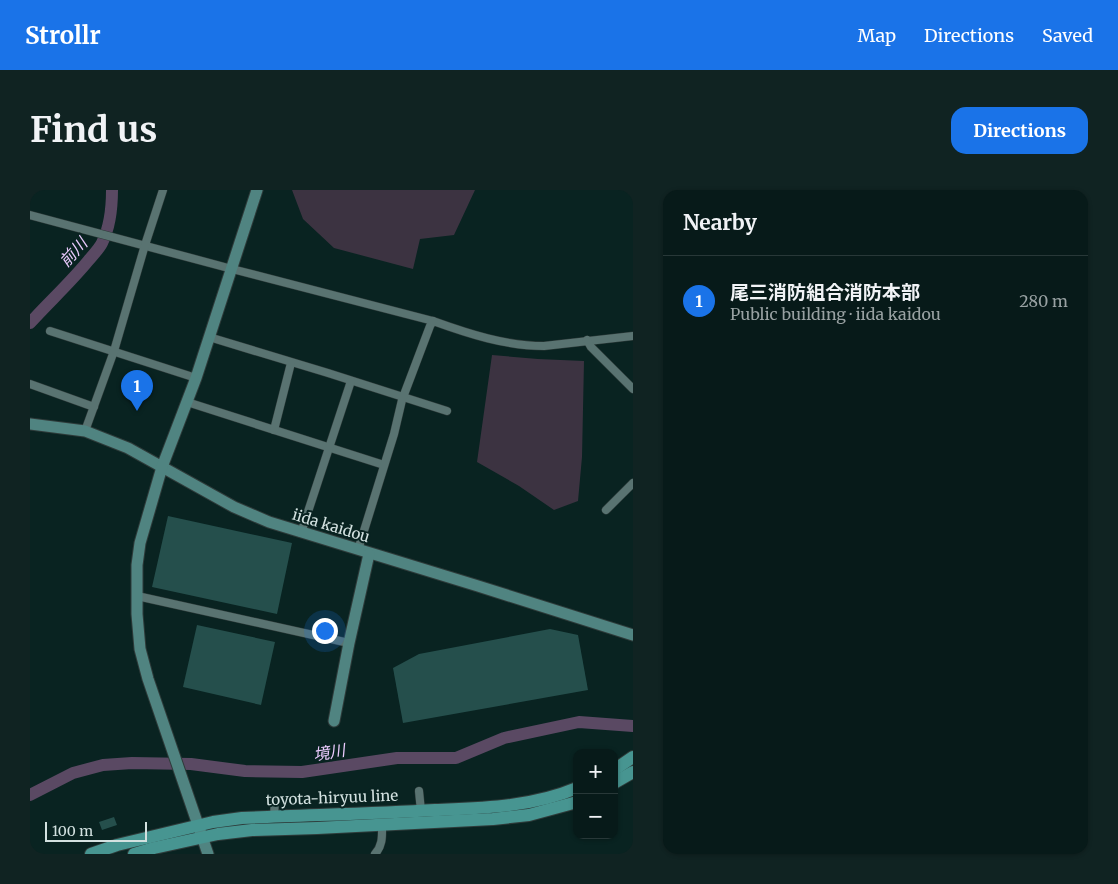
<!DOCTYPE html>
<meta charset="utf-8">
<style>
:root{--surface:#071a19;--page:#102322;--text:#f1f3f6;--muted:#98a1a2;--line:#283838;--accent:#1a73e8}
body{margin:0;font-family:Merriweather,"Noto Sans JP",serif;background:var(--page);color:var(--text)}
.controls{position:absolute;right:15px;bottom:15px;display:grid;overflow:hidden;border-radius:10px;box-shadow:0 1px 4px #0004}
.controls button{width:45px;height:45px;display:grid;place-items:center;padding:0;border:0;border-bottom:1px solid var(--line);background:var(--surface);color:var(--text);font:25px sans-serif}
.scale{position:absolute;left:15px;bottom:12px;width:102px;box-sizing:border-box;padding-left:5px;border:2px solid #d3e1e0;border-top:0;font-size:14px;line-height:18px;white-space:nowrap;color:#d3e1e0;-webkit-text-stroke:4px #092321;paint-order:stroke}
.you{position:absolute;left:294px;top:440px;width:18px;height:18px;margin:-12px;border:4px solid #fff;border-radius:50%;background:#1a73e8;box-shadow:0 0 0 8px #1a73e833}
.badge{display:grid;place-items:center;width:32px;height:32px;border-radius:50%;background:var(--accent);color:#fff;font-size:16px;font-weight:700}
.pin{position:absolute;translate:-50% -41px;filter:drop-shadow(0 1px 2px #0008)}
.pin::after{content:'';position:absolute;top:26px;width:18px;height:15px;background:inherit;clip-path:polygon(0 0,100% 0,50% 100%)}
.list{margin:0;padding:0;list-style:none}
h2{display:flex;justify-content:space-between;align-items:center;height:65px;margin:0;padding:0 20px;font-size:21px}
h2 small{font-size:16px;font-weight:400;color:var(--muted)}
.list li{display:grid;grid-template-columns:32px 1fr auto;gap:15px;align-items:center;box-sizing:border-box;height:90px;padding:0 20px;border-top:1px solid var(--line)}
.list b{display:block;font-size:19px;white-space:nowrap}
.list p{margin:0;font-size:16px;white-space:nowrap;color:var(--muted)}
.list em{font-size:16px;font-style:normal;color:var(--muted)}
.map{position:relative;flex:none;width:603px;height:664px;overflow:hidden;border-radius:15px}
header{display:flex;align-items:center;gap:30px;box-sizing:border-box;height:70px;padding:0 25px;background:var(--accent);color:#fff}
header strong{font-size:24px}
nav{display:flex;gap:28px;margin-inline-start:auto;font-size:18px}
.intro{display:flex;align-items:center;justify-content:space-between;box-sizing:border-box;height:120px;padding:0 30px}
h1{margin:0;font-size:35px}
.button{padding:12px 22px;border-radius:15px;background:var(--accent);color:#fff;font-size:18px;font-weight:700}
main{display:flex;gap:30px;padding:0 30px}
aside{flex:1;background:var(--surface);border-radius:15px;box-shadow:0 1px 4px #0004}
.map>svg:first-child{display:block}
.green{fill:#3c3341}
.lines{fill:none;stroke-linecap:round;stroke-linejoin:round}
.river{stroke:#5a4963;stroke-width:12}
.building{fill:#254f4c}
.street-casing{stroke:#2e3b3a;stroke-width:9}
.secondary-casing{stroke:#2e3b3a;stroke-width:13}
.primary-casing{stroke:#2e3b3a;stroke-width:14}
.street{stroke:#597371;stroke-width:8}
.secondary{stroke:#508481;stroke-width:11}
.primary{stroke:#479591;stroke-width:12}
.labels{text-anchor:middle;stroke-width:4;stroke-linejoin:round;paint-order:stroke}
.street-label{font-size:15px;fill:#d3e1e0;stroke:#092321}
.water-label{font-size:16px;font-style:italic;fill:#ecccff;stroke:#092321}
</style>
<header>
<strong>Strollr</strong>
<nav><a>Map</a><a>Directions</a><a>Saved</a></nav>
</header>
<div class="intro"><h1>Find us</h1><a class="button">Directions</a></div>
<main>
<div class="map">
<svg width="603" height="664" viewBox="0 0 603 664">
<rect width="100%" height="100%" fill="#092321"/>
<g class="green">
<path d="M262 0H445L424 45 390 49 383 79 304 58 273 29Z"/>
<path d="M462 165 508 169 554 171 552 267 548 311 524 320 489 296 447 272Z"/>
</g>
<g class="lines">
<g class="river">
<path d="M0 133C19 112 40 93 58 71 63 65 69 59 72 53 80 37 82 17 82 0"/>
<path d="M0 605 43 583 73 575 102 573 161 574 215 581 272 582 367 568H426L474 548 549 532 603 536"/>
</g>
</g>
<g class="building">
<path d="M138 326 262 353 247 424 122 397Z"/>
<path d="M167 435 245 452 231 515 153 497Z"/>
<path d="M520 439 548 445 558 500 373 533 363 478 389 464Z"/>
<path d="M84 627 87 635 72 640 69 632Z"/>
</g>
<g class="lines">
<g class="street-casing">
<g id="street">
<path d="M0 25 202 79 403 131C439 144 476 156 514 156L603 146"/>
<path d="M20 141 166 188"/>
<path d="M179 147 298 183 417 221"/>
<path d="M557 150 561 157 603 199"/>
<path d="M0 194 64 217"/>
<path d="M157 212 354 275"/>
<path d="M244 240 261 173"/>
<path d="M55 241 84 161 115 55 133 0"/>
<path d="M576 320 603 293"/>
<path d="M271 343 321 191"/>
<path d="M328 360 364 244 372 210 400 136 403 131"/>
<path d="M107 406 319 453"/>
<path d="M389 601 391 621"/>
<path d="M244 626 245 610"/>
<path d="M345 664C353 655 352 646 352 635"/>
</g>
</g>
<g class="secondary-casing">
<g id="secondary">
<path d="M0 234 55 241 98 258 204 317 239 332 448 396 603 445"/>
<path d="M304 531 319 453 339 364"/>
<path d="M178 664 118 489 110 459 107 424V375L110 353 132 277 166 188 227 0"/>
</g>
</g>
<g class="primary-casing">
<g id="primary">
<path d="M584 580 603 567"/>
<path d="M584 593 603 582"/>
<path d="M61 664 87 655 183 632 212 628C276 625 341 624 405 620 453 618 502 617 547 598"/>
<path d="M104 664 124 658 188 644 222 640 287 638 463 629 499 625 547 612"/>
</g>
</g>
<use href="#street" class="street"/>
<use href="#secondary" class="secondary"/>
<use href="#primary" class="primary"/>
</g>
<g class="labels">
<g class="street-label">
<text transform="translate(301 336) rotate(17)" y="5">iida kaidou</text>
<text transform="translate(302 608) rotate(-2)" y="5">toyota-hiryuu line</text>
</g>
<g class="water-label">
<text transform="translate(43 62) rotate(-48)" y="6">前川</text>
<text transform="translate(299 562) rotate(-9)" y="6">境川</text>
</g>
</g>
</svg>
<div class="controls">
<button>+</button>
<button>−</button>
</div>
<div class="scale">100 m</div>
<div class="you"></div>
<div class="pin badge" style="left:107px;top:221px">1</div>
</div>
<aside>
<h2>Nearby<small></small></h2>
<ul class="list">
<li><span class="badge">1</span><div><b>尾三消防組合消防本部</b><p>Public building · iida kaidou</p></div><em>280 m</em></li>
</ul>
</aside>
</main>
